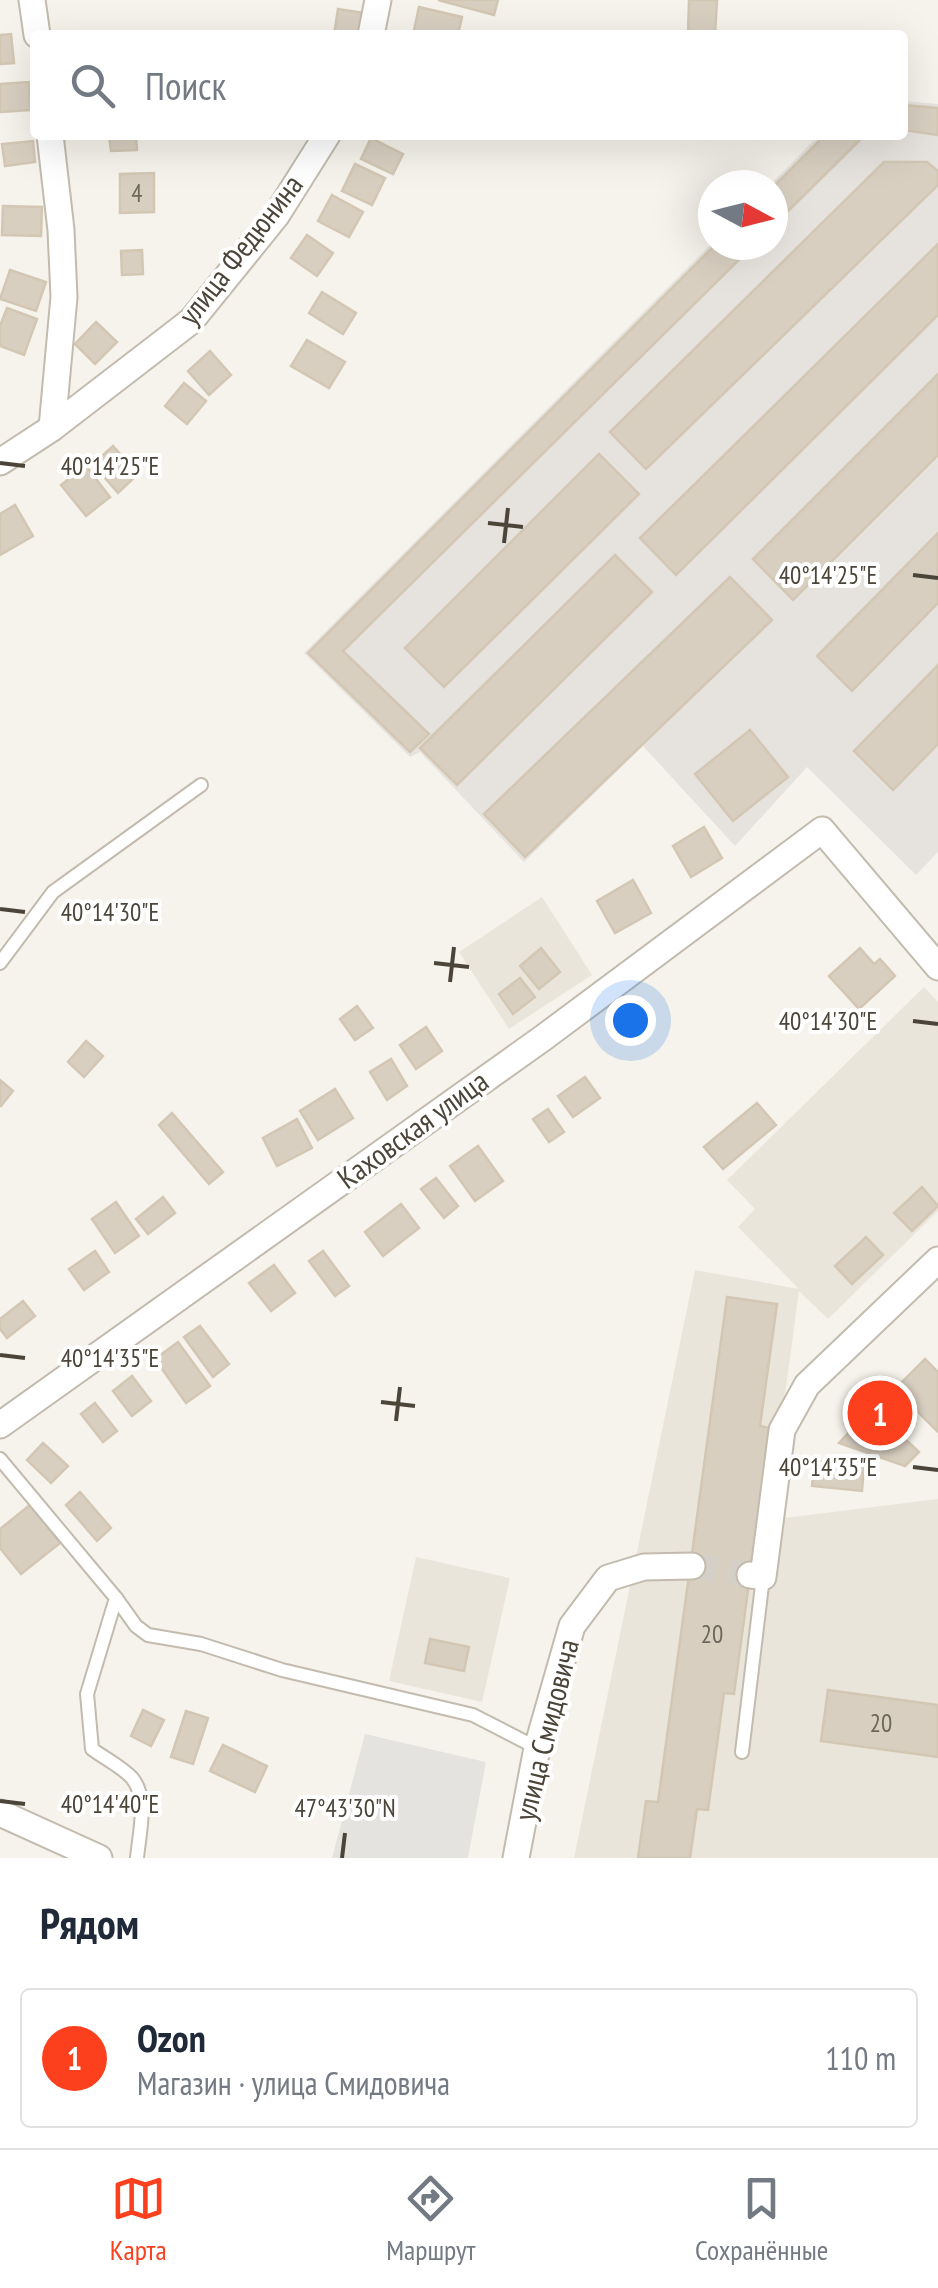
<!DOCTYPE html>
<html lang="ru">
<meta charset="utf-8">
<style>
:root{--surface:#fff;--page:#f2f2f3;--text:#1f2937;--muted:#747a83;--line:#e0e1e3;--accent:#fc3f1d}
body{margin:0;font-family:"PT Sans Narrow",sans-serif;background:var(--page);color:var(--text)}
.compass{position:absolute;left:698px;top:170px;width:90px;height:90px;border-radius:50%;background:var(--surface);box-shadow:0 10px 40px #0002;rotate:97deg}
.you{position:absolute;left:630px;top:1020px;width:35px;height:35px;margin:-25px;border:8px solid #fff;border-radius:50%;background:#1a73e8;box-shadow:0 0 0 15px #1a73e833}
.badge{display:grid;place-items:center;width:65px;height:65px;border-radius:50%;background:var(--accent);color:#fff;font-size:32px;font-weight:700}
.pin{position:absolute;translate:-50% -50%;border:5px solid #fff;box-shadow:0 2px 10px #0006}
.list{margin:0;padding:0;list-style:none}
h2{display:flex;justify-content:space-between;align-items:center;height:130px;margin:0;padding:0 40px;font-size:42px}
h2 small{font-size:32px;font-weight:400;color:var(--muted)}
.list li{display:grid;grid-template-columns:65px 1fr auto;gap:30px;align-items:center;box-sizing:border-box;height:140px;margin:0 20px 20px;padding:0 20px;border:2px solid var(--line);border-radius:10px}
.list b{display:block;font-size:38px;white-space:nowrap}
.list p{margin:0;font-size:32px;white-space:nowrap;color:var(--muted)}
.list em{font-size:32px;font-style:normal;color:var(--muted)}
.icon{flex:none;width:55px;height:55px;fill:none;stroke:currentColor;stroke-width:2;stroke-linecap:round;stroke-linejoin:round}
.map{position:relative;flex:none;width:938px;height:1858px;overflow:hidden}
.search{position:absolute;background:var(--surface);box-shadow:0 10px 40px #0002;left:30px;right:30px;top:30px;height:110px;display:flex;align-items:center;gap:25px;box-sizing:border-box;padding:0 35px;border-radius:10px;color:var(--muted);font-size:38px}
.sheet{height:290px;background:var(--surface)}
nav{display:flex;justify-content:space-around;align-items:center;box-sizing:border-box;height:140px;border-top:2px solid var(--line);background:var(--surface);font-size:28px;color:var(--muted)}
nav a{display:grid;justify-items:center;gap:5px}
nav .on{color:var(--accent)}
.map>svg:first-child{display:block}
.residential{fill:#eae5da}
.industrial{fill:#e6e2dd}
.parking{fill:#e5e3e0}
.building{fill:#d8cfc1;stroke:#d3c7b4;stroke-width:2.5}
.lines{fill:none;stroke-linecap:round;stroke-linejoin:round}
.street-tunnel{stroke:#d4d0c8;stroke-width:25;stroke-dasharray:25 12;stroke-linecap:butt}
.lane-casing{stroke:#c2bbae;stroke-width:16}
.street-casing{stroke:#c2bbae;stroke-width:29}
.lane{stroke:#fff;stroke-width:12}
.street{stroke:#fff;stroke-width:25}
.ticks{fill:none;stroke:#4b4439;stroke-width:4}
.labels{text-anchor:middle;stroke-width:8;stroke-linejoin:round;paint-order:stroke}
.number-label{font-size:25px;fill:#6e675b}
.street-label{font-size:30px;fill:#4b4439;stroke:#fff}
.ticks-label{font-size:25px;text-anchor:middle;fill:#4b4439;stroke:#fff;stroke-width:8;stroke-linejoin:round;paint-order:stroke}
</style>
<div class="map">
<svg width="938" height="1858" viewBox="0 0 938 1858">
<rect width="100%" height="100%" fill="#f6f3ec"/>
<g class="residential">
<path d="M542 897 592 975 509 1029 459 952Z"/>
<path d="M924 987 938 1002V1211L828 1319 799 1291 768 1520 938 1499V1858H574L695 1270 799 1289 738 1227 755 1209 727 1180Z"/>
<path d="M416 1557 510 1578 482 1702 389 1681Z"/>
</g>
<path class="industrial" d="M903 101 938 104V852L916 875 807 767 735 846 643 746 524 862 420 752 410 757 304 653 713 242V245H773V185H770L819 135H903Z"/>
<path class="parking" d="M365 1734 486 1762 468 1858H332Z"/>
<g class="building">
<path d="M438 0H498L494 15Z"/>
<path d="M689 0H717L715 35H688Z"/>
<path d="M419 7 462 17 458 35H413Z"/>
<path d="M338 9 364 13 361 35H334Z"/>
<path d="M11 34 14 63 0 64V35Z"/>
<path d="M29 82 30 110 0 112V84Z"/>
<path d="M903 105 938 108V135L903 130Z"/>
<path d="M109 135H136L137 150 111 151Z"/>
<path d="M825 135H865L773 226V187Z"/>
<path d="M371 138 403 154 393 174 361 159Z"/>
<path d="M33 141 35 162 5 166 2 144Z"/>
<path d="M884 162H927L938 171V185L646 469 610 432Z"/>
<path d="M355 164 385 178 372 205 342 191Z"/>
<path d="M154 173V212L120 213V174Z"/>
<path d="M332 195 363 212 349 237 318 221Z"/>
<path d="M3 206 42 207 41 236 2 235Z"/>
<path d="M307 235 333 253 317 276 291 258Z"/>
<path d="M938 244V315L676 575 640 538Z"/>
<path d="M715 245H754L343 651 429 734 410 752 308 653Z"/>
<path d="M142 250 143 274 122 275 121 251Z"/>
<path d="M10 270 46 282 36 311 0 299Z"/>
<path d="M322 292 356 313 343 334 309 313Z"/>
<path d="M7 308 37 319 24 355 0 346V326Z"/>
<path d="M96 322 117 342 95 364 75 344Z"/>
<path d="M307 340 345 362 329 388 291 366Z"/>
<path d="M210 351 231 375 209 395 188 371Z"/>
<path d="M938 374V455L793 600 753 559Z"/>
<path d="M184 383 206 401 187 424 165 406Z"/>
<path d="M113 446 138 474 118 493 93 464Z"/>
<path d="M599 454 639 494 444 687 405 648Z"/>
<path d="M86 466 110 497 86 516 61 485Z"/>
<path d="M15 505 33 536 0 555V514Z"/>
<path d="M938 533V603L852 691 817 656Z"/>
<path d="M615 555 652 592 457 785 420 748Z"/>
<path d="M730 577 772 620 525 857 484 814Z"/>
<path d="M938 665V744L893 790 854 751Z"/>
<path d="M750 730 788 777 733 821 695 774Z"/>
<path d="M704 827 722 858 691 877 673 846Z"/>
<path d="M633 880 651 913 615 933 597 901Z"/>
<path d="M541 948 560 972 539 989 520 966Z"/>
<path d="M860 948 874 964 880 959 895 976 859 1009 829 976Z"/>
<path d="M520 978 535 997 513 1014 499 994Z"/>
<path d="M357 1006 373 1028 355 1040 340 1019Z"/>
<path d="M426 1027 442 1051 416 1069 400 1045Z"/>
<path d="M86 1041 103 1056 84 1077 68 1062Z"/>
<path d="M391 1059 407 1086 387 1100 370 1072Z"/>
<path d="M585 1077 600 1098 573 1117 558 1096Z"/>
<path d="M0 1080 13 1091 1 1106 0 1105Z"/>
<path d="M335 1089 353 1118 318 1140 300 1111Z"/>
<path d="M757 1103 776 1125 723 1169 704 1147Z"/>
<path d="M548 1109 564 1132 549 1142 533 1119Z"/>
<path d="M172 1113 223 1172 209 1184 159 1125Z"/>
<path d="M297 1119 312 1148 277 1166 263 1138Z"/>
<path d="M478 1146 503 1181 475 1201 450 1166Z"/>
<path d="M436 1178 458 1206 444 1218 421 1189Z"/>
<path d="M922 1187 938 1206 912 1231 894 1213Z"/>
<path d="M163 1197 175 1213 148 1234 136 1219Z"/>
<path d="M116 1202 139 1236 115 1253 92 1219Z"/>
<path d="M401 1204 419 1228 383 1256 365 1232Z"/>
<path d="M866 1237 883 1255 852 1284 835 1266Z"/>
<path d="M95 1251 109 1272 84 1290 69 1269Z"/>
<path d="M323 1251 349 1286 335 1296 309 1261Z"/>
<path d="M274 1265 295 1293 271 1311 249 1283Z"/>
<path d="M727 1297 777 1304 760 1426 770 1428 734 1694 724 1693 708 1810 697 1809 690 1858H638L646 1801 658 1802Z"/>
<path d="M23 1301 35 1316 7 1338 0 1329V1319Z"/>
<path d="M200 1326 229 1364 213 1377 184 1337Z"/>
<path d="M178 1342 210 1386 186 1403 155 1359Z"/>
<path d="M925 1359 938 1372V1432L895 1389Z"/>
<path d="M132 1376 151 1401 132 1416 113 1391Z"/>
<path d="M95 1403 117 1431 103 1442 81 1414Z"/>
<path d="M872 1408 919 1452 905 1466 839 1443Z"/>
<path d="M43 1443 68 1466 51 1483 27 1460Z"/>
<path d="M815 1461 864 1466 862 1491 812 1486Z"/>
<path d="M80 1492 111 1528 97 1541 66 1505Z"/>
<path d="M30 1505 60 1543 21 1574 0 1548V1529Z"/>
<path d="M430 1639 469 1647 464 1671 425 1663Z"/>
<path d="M828 1690 938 1705V1757L821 1741Z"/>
<path d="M143 1710 164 1720 151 1746 131 1736Z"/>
<path d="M186 1711 208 1718 193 1764 171 1757Z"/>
<path d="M223 1745 267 1766 255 1792 210 1771Z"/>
</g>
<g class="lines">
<path class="street-tunnel" d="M692 1566 750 1575"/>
<g class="lane-casing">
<g id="lane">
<path d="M0 963 53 892 201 785"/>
<path d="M0 1459 116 1598 87 1694 92 1749C104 1758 122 1767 132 1778 149 1798 139 1834 137 1858"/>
<path d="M116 1598 136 1626 148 1635 201 1644 282 1670 473 1715 537 1748"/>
<path d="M742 1752 763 1577"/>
</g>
</g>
<g class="street-casing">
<g id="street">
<path d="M32 0 37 35"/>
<path d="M371 35 378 0"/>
<path d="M50 135 61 230 64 297 52 428"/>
<path d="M0 462 52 428 191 321 276 216 327 135"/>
<path d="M0 1425 543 1038 822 830 938 967"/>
<path d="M750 1575 763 1577 782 1430 807 1385 938 1260"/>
<path d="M0 1813 99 1858"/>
<path d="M516 1858 537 1748 572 1626 608 1578 644 1567 692 1566"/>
</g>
</g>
<use href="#lane" class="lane"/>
<use href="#street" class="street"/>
</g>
<path class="ticks" d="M0 463 25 466M488 523 523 527M504 543 508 508M913 575 938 578M0 909 25 912M434 963 469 967M450 982 454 947M913 1021 938 1024M0 1355 25 1358M381 1402 415 1406M396 1421 400 1387M913 1467 938 1470M0 1801 25 1804M342 1858 345 1833"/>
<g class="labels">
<g class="number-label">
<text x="137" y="202">4</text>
<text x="712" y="1643">20</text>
<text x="881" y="1732">20</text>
</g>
<g class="street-label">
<text transform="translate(241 250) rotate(-52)" y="10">улица Федюнина</text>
<text transform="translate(413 1130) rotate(-36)" y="10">Каховская улица</text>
<text transform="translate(547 1730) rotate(-76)" y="10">улица Смидовича</text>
</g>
</g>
<g class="ticks-label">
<text x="110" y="475">40°14'25"E</text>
<text x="828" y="584">40°14'25"E</text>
<text x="110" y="921">40°14'30"E</text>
<text x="828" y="1030">40°14'30"E</text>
<text x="110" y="1367">40°14'35"E</text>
<text x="828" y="1476">40°14'35"E</text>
<text x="110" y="1813">40°14'40"E</text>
<text x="345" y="1817">47°43'30"N</text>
</g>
</svg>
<svg class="compass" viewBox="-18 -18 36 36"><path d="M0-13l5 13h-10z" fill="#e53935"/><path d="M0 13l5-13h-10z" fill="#747a83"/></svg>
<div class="you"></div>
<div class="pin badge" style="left:880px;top:1413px">1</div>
<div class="search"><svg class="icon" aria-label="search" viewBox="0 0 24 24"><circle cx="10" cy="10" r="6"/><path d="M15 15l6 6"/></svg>Поиск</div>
</div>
<section class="sheet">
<h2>Рядом<small></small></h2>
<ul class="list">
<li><span class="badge">1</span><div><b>Ozon</b><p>Магазин · улица Смидовича</p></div><em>110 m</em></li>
</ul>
</section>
<nav>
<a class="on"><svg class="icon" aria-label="map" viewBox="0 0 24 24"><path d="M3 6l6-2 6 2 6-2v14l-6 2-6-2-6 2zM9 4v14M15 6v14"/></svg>Карта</a>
<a><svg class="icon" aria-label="directions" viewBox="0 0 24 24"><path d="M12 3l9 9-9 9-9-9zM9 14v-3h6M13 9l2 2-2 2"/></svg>Маршрут</a>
<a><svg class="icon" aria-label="saved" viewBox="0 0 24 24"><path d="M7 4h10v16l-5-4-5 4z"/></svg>Сохранённые</a>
</nav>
